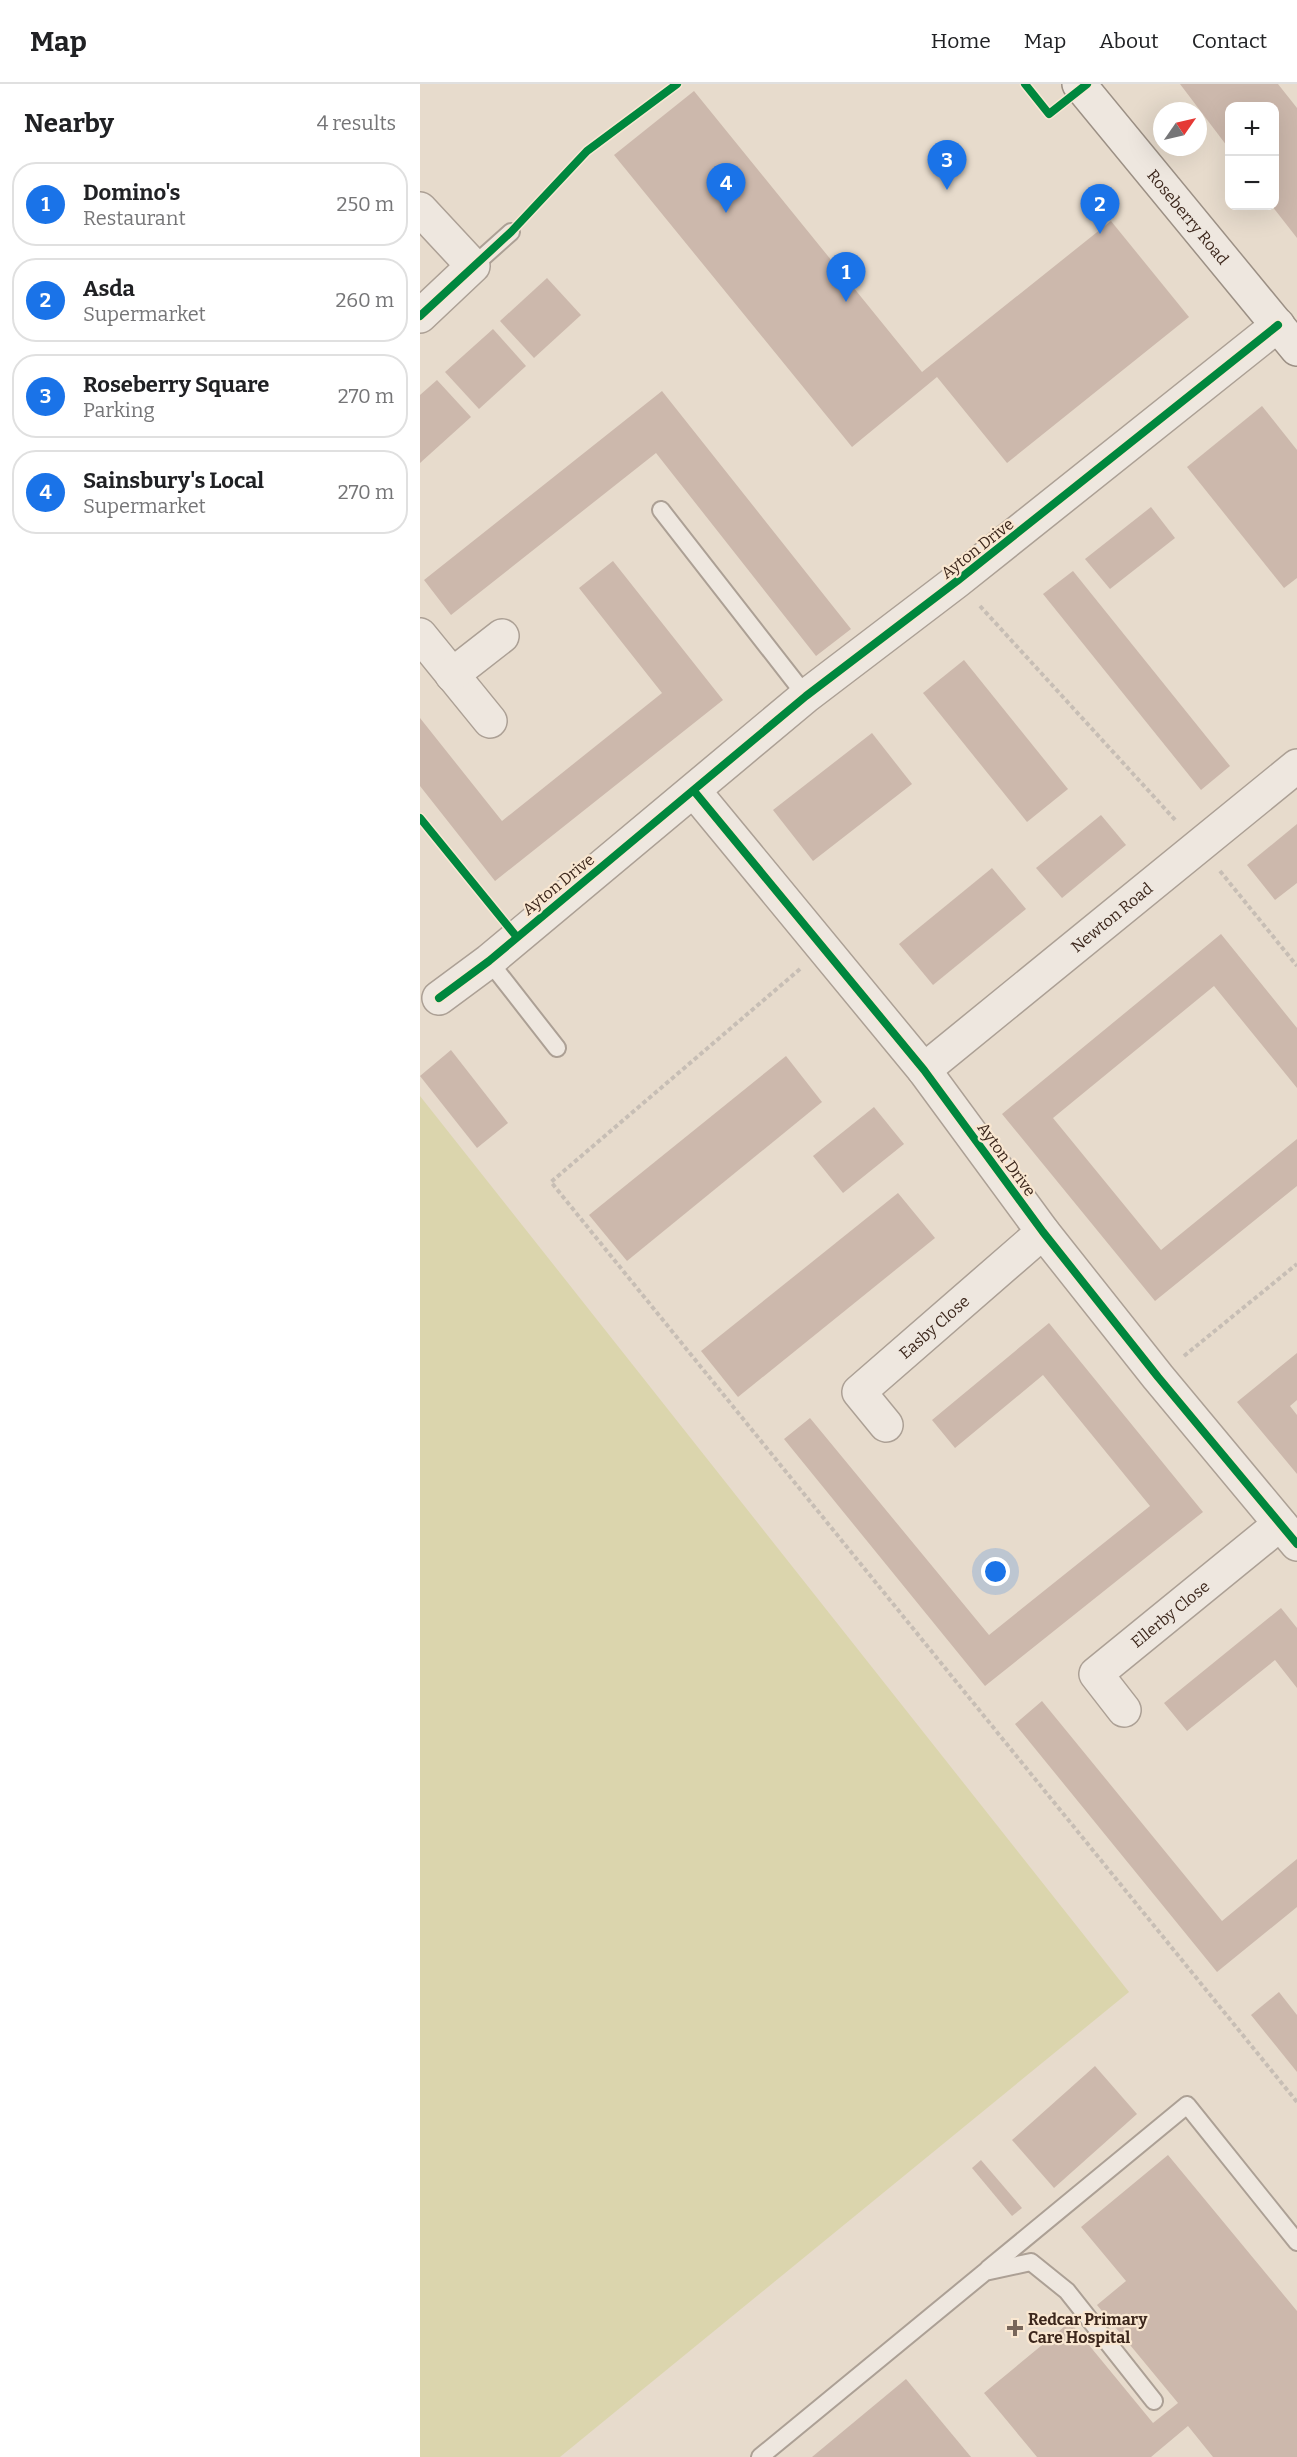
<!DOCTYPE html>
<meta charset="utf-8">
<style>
:root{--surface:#fff;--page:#f6f6f6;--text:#202124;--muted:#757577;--line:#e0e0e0;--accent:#1a73e8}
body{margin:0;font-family:Bitter,serif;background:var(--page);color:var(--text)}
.controls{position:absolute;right:18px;top:18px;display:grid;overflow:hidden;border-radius:12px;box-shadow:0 6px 24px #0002}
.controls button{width:54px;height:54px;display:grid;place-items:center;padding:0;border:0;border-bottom:2px solid var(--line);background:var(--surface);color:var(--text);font:30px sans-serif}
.compass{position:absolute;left:733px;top:18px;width:54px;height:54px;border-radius:50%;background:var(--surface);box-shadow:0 6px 24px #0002;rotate:56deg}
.you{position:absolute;left:576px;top:1488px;width:21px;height:21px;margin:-15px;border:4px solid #fff;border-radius:50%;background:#1a73e8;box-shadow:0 0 0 9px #1a73e833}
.badge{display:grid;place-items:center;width:39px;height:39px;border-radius:50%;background:var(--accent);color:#fff;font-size:20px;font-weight:700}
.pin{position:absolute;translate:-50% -50px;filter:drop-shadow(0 2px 3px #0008)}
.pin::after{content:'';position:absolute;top:32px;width:21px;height:18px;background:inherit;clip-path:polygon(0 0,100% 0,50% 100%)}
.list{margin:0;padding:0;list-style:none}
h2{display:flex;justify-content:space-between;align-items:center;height:78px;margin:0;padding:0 24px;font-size:26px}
h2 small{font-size:20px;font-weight:400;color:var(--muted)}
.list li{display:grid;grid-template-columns:39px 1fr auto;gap:18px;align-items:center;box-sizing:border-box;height:84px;margin:0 12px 12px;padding:0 12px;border:2px solid var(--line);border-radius:24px}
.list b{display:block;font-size:22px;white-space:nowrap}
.list p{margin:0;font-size:20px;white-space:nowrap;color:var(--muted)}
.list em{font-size:20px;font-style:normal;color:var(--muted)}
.map{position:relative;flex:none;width:877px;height:2373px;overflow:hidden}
header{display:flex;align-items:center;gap:36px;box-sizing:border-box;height:84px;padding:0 30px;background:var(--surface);border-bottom:2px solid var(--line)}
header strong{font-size:28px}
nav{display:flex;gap:33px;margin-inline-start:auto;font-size:21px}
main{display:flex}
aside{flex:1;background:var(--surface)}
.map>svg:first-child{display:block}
.green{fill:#dbd5ad}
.building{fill:#ccb8ac}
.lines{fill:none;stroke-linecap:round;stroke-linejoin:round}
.lane-casing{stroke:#aca095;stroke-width:20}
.street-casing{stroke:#aca095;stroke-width:36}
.secondary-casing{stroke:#9c9085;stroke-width:36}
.path{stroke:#c7beb5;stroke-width:4;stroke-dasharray:4.5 3;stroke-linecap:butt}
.lane{stroke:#eee7df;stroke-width:16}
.street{stroke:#eee7df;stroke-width:33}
.secondary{stroke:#eee7df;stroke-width:33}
.cycleway-casing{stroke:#f9e7d1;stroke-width:11}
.cycleway{stroke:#00873e;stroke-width:8}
.poi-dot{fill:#78665a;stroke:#f9e7d1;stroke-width:2}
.labels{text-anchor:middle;stroke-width:4.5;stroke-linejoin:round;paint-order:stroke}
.street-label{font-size:16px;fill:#3c271c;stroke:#f9e7d1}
.poi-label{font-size:16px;font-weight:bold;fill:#3c271c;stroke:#f9e7d1;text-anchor:start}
</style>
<header>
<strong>Map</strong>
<nav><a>Home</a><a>Map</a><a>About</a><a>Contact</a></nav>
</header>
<main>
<aside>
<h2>Nearby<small>4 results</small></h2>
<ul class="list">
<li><span class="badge">1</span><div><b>Domino's</b><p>Restaurant</p></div><em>250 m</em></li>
<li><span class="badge">2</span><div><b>Asda</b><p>Supermarket</p></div><em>260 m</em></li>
<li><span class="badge">3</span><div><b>Roseberry Square</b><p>Parking</p></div><em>270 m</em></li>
<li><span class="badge">4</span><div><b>Sainsbury's Local</b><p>Supermarket</p></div><em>270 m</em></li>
</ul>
</aside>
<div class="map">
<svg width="877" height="2373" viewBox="0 0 877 2373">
<rect width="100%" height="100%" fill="#e7dbcc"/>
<path class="green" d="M0 1012 709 1908 140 2373H0Z"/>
<g class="building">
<path d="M760 0H858L877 24V154L852 122H854V22H810V66Z"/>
<path d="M274 7 502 288 691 137 769 233 587 379 517 293 432 363 194 71Z"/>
<path d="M127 194 161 231 114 274 80 237Z"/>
<path d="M73 245 106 282 59 325 25 288Z"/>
<path d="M17 296 51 333 0 379V311Z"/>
<path d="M242 307 431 545 396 572 236 369 31 531 4 496Z"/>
<path d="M842 322 877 366V494L864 504 767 383Z"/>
<path d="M731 423 755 454 690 505 665 475Z"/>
<path d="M193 477 303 616 75 797 0 702V634L82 737 242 609 159 504Z"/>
<path d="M653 487 810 682 781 706 623 510Z"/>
<path d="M544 576 648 705 607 738 503 609Z"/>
<path d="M452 649 492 700 393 777 353 726Z"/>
<path d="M681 731 706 761 642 814 616 784Z"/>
<path d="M877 740V799L855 816 827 781Z"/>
<path d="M572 784 606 825 513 901 479 860Z"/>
<path d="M801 850 877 944V1004L794 902 633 1034 741 1166 877 1055V1102L735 1217 582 1030Z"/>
<path d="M31 966 88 1039 57 1064 0 992Z"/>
<path d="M366 972 402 1018 207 1177 169 1131Z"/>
<path d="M454 1023 484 1060 423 1109 393 1072Z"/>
<path d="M478 1109 515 1154 318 1313 281 1267Z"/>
<path d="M629 1239 783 1428 565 1602 364 1355 390 1334 569 1551 730 1422 623 1291 535 1364 512 1336Z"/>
<path d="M877 1269V1316L870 1322 877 1331V1390L817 1318Z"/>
<path d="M861 1524 877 1544V1604L855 1576 767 1647 744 1619Z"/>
<path d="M622 1617 802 1837 877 1775V1823L797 1888 595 1640Z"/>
<path d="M859 1908 877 1931V1988L831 1931Z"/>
<path d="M675 1982 717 2030 634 2104 592 2056Z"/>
<path d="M748 2071 877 2227V2373H793L768 2342 731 2373H617L564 2309 650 2238 733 2339 758 2319 677 2221 706 2197 661 2143Z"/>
<path d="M561 2076 602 2124 592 2132 552 2084Z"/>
<path d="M486 2295 551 2373H392Z"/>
</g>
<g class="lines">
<g class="lane-casing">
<g id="lane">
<path d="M53 182 91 148"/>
<path d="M241 426 386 612"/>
<path d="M69 877 137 964"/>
<path d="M568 2185 767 2021 877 2158"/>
<path d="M340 2373 565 2188 611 2178 647 2207 734 2317"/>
</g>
</g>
<g class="street-casing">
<g id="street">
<path d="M0 125 53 182 0 232"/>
<path d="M0 551 70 637"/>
<path d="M32 591 82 552"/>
<path d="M274 707 504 986 623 1148 738 1293 877 1460"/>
<path d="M19 914 69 877 386 612 537 497 858 241"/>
<path id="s1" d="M504 986 877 682"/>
<path id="s2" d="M466 1341 439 1308 623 1148"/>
<path id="s3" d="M704 1626 676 1590 860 1440"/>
</g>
</g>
<g class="secondary-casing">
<g id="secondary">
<path id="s4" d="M659 0 877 265"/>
</g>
</g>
<g class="path">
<path d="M560 522 757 738"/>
<path d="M800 787 877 882"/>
<path d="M380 885 131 1098 877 2018"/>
<path d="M764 1272 877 1180"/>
</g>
<use href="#lane" class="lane"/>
<use href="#street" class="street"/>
<use href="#secondary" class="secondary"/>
<g class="cycleway-casing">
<g id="cycleway">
<path d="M605 0 629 30 667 0"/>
<path d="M0 232 91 148 167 67 257 0"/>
<path d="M274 707 504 986 623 1148 738 1293 877 1460"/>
<path d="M0 734 96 852"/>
<path d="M19 914 69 877 386 612 537 497 858 241"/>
</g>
</g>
<use href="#cycleway" class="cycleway"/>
</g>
<path class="poi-dot" d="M592 2235h6v6h6v6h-6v6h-6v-6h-6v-6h6z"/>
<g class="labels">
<g class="street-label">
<text dy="6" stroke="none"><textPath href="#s4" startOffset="172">Roseberry Road</textPath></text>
<text transform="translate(557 464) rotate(-38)" y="6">Ayton Drive</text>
<text transform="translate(138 800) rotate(-39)" y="6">Ayton Drive</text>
<text dy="6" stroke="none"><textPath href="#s1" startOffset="242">Newton Road</textPath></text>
<text transform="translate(587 1075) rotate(54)" y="6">Ayton Drive</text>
<text dy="6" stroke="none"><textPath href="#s2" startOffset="142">Easby Close</textPath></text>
<text dy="6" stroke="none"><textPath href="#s3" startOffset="141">Ellerby Close</textPath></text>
</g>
<g class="poi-label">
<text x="608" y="2241">Redcar Primary<tspan x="608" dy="18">Care Hospital</tspan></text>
</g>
</g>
</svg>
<div class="controls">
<button>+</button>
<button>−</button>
</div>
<svg class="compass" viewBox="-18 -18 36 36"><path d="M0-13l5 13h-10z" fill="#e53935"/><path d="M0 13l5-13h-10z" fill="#757577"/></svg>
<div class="you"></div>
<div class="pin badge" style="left:426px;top:218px">1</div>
<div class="pin badge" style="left:680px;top:150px">2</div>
<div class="pin badge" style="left:527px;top:106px">3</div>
<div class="pin badge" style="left:306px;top:129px">4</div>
</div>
</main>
